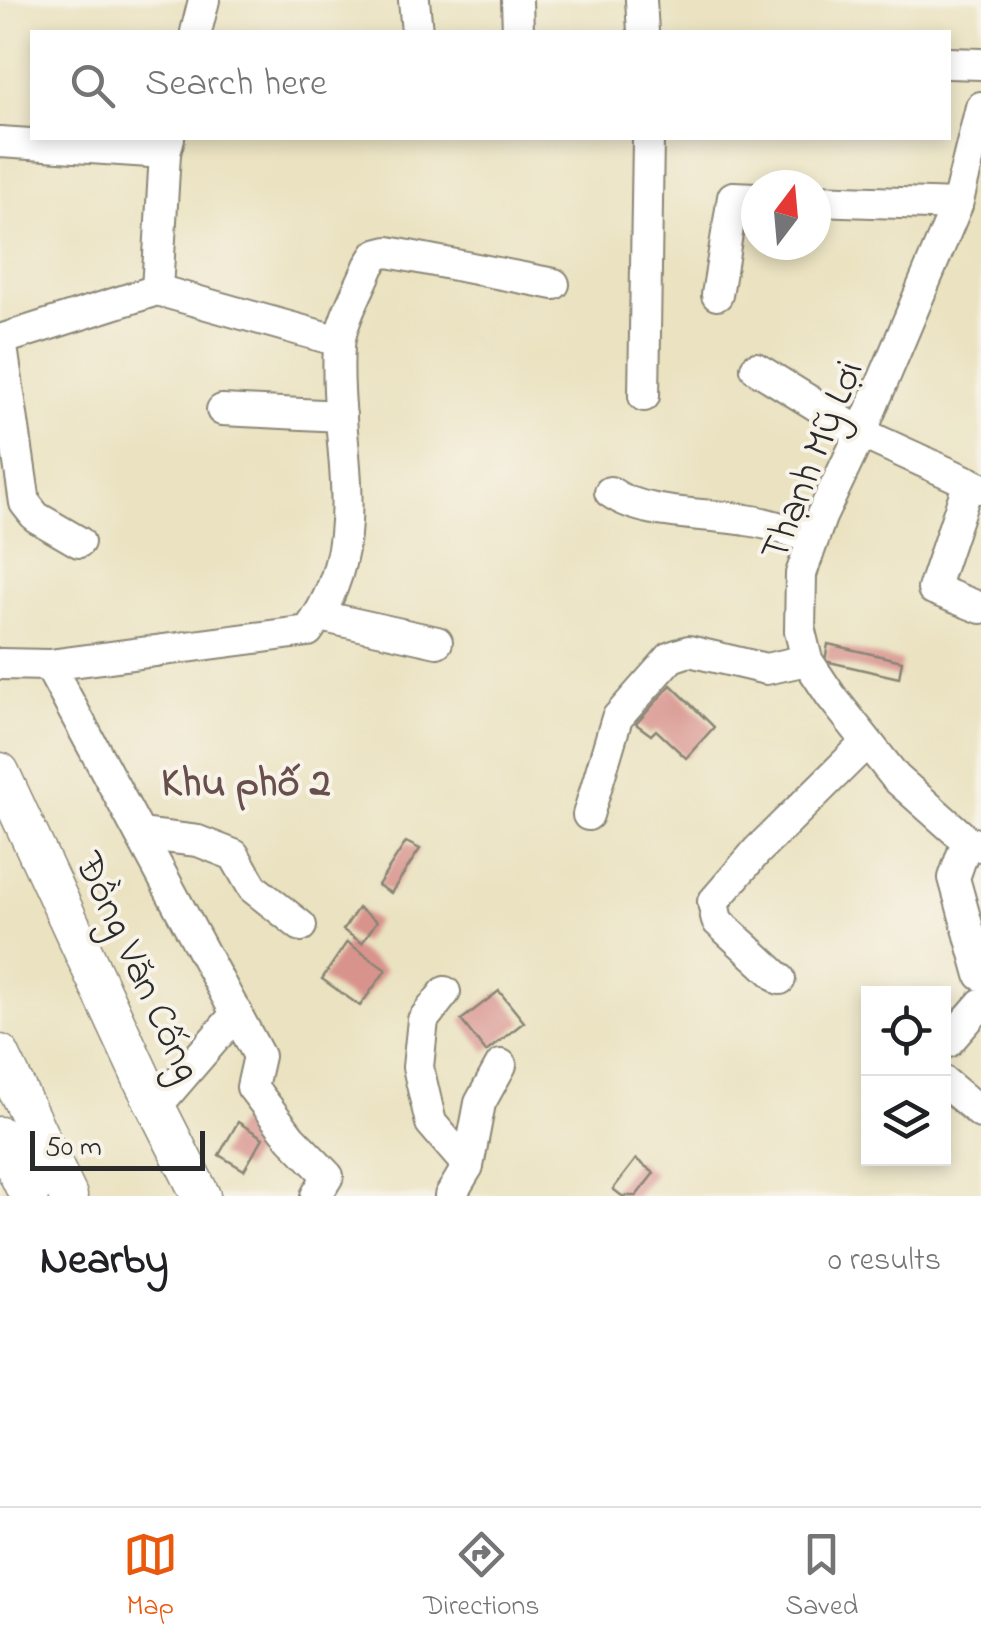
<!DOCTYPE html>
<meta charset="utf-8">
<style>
:root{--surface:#fff;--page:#f6f6f6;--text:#202124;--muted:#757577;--line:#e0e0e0;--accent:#ea580c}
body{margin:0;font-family:"Indie Flower",sans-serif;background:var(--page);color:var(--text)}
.controls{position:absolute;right:30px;bottom:30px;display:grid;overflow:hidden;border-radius:0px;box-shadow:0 5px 15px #0003}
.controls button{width:90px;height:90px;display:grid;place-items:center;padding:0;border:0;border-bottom:2px solid var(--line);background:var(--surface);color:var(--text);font:50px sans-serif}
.compass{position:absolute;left:741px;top:170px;width:90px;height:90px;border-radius:50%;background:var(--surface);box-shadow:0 5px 15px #0003;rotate:16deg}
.scale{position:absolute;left:30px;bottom:25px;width:175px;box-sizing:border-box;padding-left:10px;border:5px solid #2b2b2b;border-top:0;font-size:28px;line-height:35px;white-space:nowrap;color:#2b2b2b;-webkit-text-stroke:8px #f7f3e8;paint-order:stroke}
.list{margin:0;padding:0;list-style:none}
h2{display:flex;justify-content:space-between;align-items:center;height:130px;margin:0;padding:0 40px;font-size:42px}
h2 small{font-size:32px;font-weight:400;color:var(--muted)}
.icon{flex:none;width:55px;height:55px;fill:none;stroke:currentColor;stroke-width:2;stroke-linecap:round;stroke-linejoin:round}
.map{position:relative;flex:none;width:981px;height:1196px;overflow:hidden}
.search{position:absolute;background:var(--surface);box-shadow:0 5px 15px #0003;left:30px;right:30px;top:30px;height:110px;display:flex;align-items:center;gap:25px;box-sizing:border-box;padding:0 35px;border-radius:0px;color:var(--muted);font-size:38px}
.sheet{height:310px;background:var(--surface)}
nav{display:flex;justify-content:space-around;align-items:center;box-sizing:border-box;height:140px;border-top:2px solid var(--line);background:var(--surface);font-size:28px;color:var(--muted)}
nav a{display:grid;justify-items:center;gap:5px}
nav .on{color:var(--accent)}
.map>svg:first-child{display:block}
.building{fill:#d8938d}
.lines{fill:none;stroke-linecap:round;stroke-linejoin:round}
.minor-casing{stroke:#8a8676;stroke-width:34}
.major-casing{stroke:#8a8676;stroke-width:41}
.minor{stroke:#fff;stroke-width:30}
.major{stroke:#fff;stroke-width:38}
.labels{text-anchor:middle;stroke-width:8;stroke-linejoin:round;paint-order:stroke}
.street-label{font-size:40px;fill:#2b2b2b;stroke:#f7f3e8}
.neighbourhood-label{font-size:42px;font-weight:bold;fill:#684f4d;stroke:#f7f3e8}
</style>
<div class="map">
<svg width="981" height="1196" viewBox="0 0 981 1196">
<rect width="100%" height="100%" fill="#f7f3e8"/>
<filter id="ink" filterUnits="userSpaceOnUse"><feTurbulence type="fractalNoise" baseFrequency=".01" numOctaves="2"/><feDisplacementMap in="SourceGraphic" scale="20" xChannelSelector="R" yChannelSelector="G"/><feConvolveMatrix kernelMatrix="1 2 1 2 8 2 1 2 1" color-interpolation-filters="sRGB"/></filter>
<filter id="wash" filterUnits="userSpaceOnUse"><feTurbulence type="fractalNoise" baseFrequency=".0048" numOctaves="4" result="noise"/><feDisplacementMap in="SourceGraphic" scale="40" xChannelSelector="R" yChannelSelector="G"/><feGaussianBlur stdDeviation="2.25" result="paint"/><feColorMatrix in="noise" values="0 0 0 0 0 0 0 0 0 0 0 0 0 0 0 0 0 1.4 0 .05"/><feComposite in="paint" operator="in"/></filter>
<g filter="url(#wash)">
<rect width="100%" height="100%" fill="#eae2c0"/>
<g id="blocks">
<g class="building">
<path d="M828 644 902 661 899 678 825 661Z"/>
<path d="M671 685 714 727 686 758 656 730 651 735 636 724Z"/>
<path d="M406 842 420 849 391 893 378 885Z"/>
<path d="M358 908 377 921 362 943 343 930Z"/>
<path d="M347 942 386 970 360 1006 322 979Z"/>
<path d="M499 991 524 1022 486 1052 461 1020Z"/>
<path d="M238 1122 263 1138 244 1170 219 1155Z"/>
<path d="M636 1159 654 1173 636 1196H622L613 1189Z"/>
</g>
</g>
</g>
<g filter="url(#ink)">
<use href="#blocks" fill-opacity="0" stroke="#8a8676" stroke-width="2.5"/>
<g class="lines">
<g class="minor-casing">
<g id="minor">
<path d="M414 0 417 32"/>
<path d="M517 0 518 32"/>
<path d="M641 0 643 32"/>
<path d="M196 32 204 0"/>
<path d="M948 63 981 64"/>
<path d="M981 107 957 205 861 433 821 517 801 574 800 631 807 660 831 696 896 778 967 841 981 846"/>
<path d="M0 142 165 153"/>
<path d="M816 200 957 205"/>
<path d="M157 290 165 153 169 138"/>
<path d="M717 295 733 197 756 198"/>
<path d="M0 340 157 290 339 341"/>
<path d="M1 340 25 503 36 517 79 542"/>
<path d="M756 368 861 433 981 488"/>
<path d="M644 396 648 138"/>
<path d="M222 410 341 416"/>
<path d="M969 482 933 589 981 608"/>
<path d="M610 492C643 516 706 513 746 520 770 523 791 531 813 539"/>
<path d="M320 616 437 642"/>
<path d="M0 664 49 665"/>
<path d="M588 815 617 718 671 657 689 651 766 669 807 660"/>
<path d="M140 834 198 841 234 855 253 888 301 926"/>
<path d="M967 841 954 878 981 975"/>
<path d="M780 979 717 921 713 902 757 851 867 742"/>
<path d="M445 992 423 1020 418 1067 431 1123 468 1166 450 1196"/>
<path d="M948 1042 981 1004"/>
<path d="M944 1082 981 1113"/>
<path d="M156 1107 237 1013"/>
<path d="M468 1166 480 1103 501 1065"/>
<path d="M316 1196 328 1176 291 1138 252 1087 259 1056 49 665 308 631C375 541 333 446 339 346 341 321 359 290 369 266L376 255 388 252 554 284"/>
</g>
</g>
<g class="major-casing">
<g id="major">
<path d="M0 772 144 1083 201 1196"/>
<path d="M0 1054 68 1196"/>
<path d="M0 1136 29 1196"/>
</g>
</g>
<use href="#minor" class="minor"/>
<use href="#major" class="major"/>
</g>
</g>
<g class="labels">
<g class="street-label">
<text transform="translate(810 460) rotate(-68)" y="14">Thạnh Mỹ Lợi</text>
<text transform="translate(140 966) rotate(65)" y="14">Đồng Văn Cống</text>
</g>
<g class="neighbourhood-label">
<text x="246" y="795">Khu phố 2</text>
</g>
</g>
</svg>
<div class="controls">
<button><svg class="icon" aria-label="locate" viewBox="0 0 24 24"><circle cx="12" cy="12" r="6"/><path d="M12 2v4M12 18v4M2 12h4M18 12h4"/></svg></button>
<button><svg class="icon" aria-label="layers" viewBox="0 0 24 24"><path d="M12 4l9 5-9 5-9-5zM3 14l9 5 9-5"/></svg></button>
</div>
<svg class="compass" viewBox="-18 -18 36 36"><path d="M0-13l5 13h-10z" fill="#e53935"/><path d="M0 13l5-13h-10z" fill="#757577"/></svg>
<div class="scale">50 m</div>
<div class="search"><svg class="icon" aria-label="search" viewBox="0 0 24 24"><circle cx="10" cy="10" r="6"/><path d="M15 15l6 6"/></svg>Search here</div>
</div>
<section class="sheet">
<h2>Nearby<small>0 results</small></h2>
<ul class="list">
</ul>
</section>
<nav>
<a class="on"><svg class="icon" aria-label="map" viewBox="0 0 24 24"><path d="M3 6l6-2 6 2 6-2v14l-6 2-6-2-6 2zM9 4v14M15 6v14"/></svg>Map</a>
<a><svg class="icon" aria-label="directions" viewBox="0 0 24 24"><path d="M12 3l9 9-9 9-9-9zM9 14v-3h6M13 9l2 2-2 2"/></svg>Directions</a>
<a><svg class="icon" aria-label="saved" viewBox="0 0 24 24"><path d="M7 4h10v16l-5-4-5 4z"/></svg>Saved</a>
</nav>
